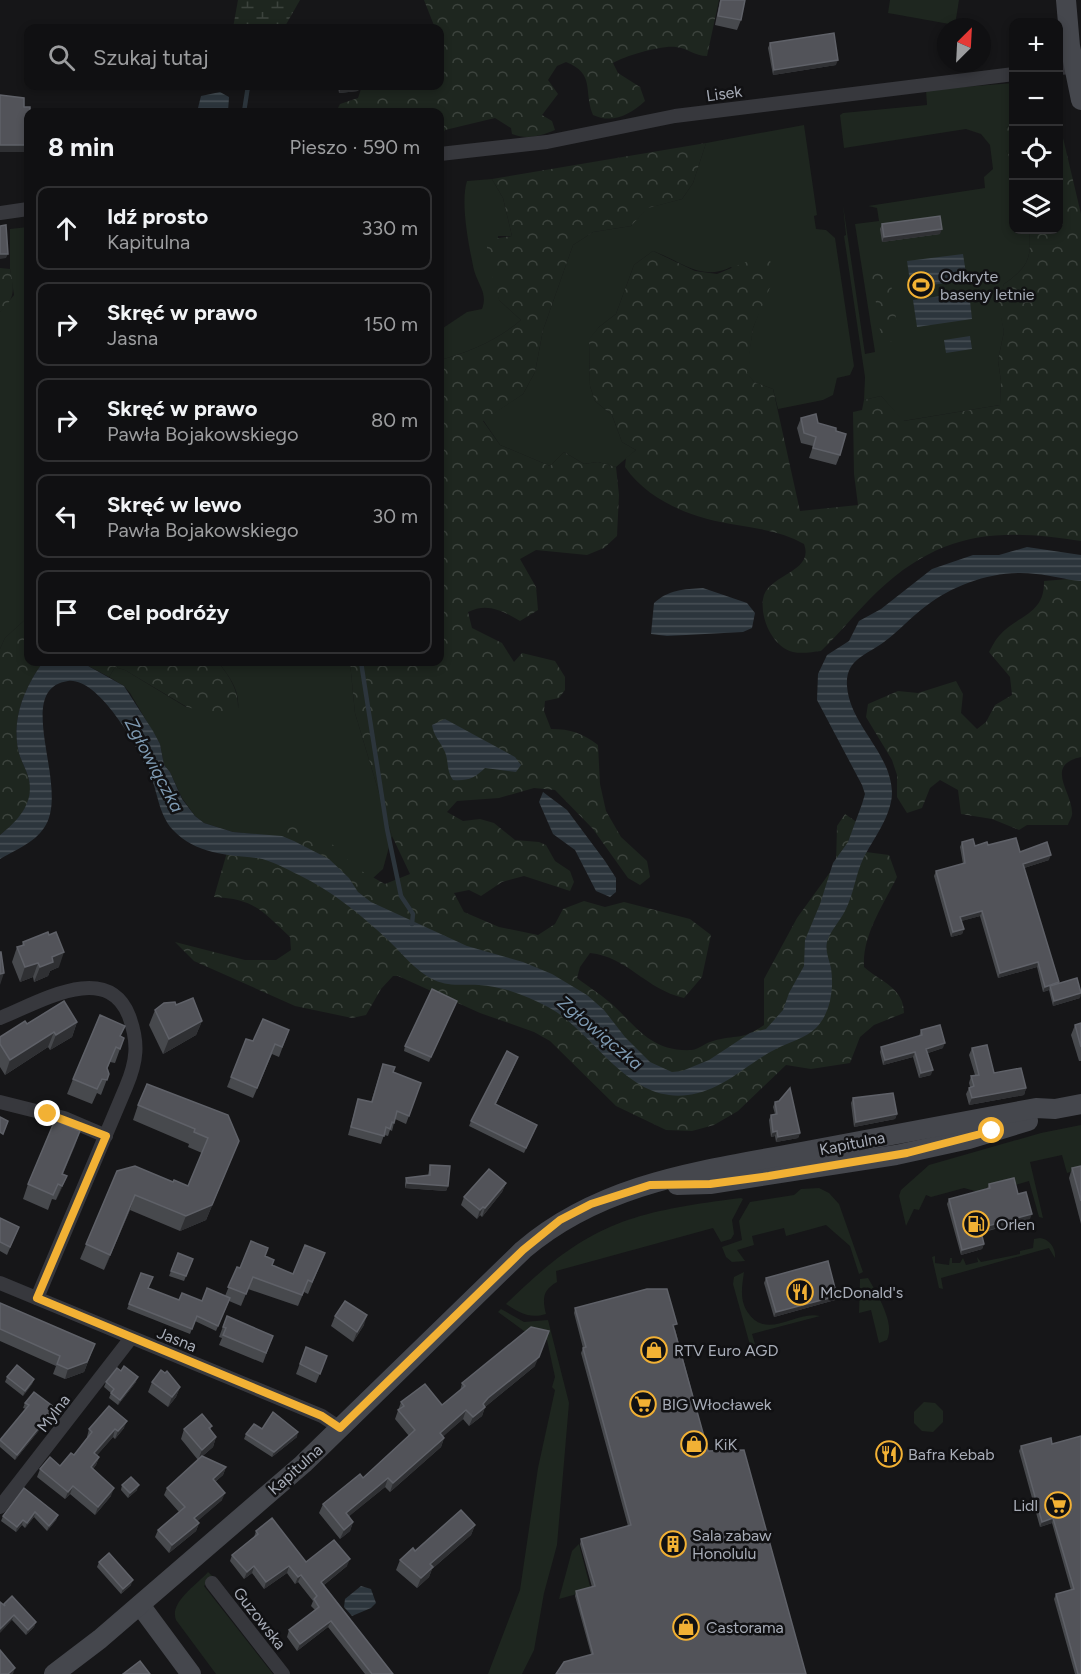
<!DOCTYPE html>
<html lang="pl">
<meta charset="utf-8">
<style>
:root{--surface:#101012;--page:#1e1e20;--text:#f1f3f6;--muted:#9c9d9f;--line:#303032}
body{margin:0;font-family:Figtree,sans-serif;background:var(--page);color:var(--text)}
.controls{position:absolute;right:18px;top:18px;display:grid;overflow:hidden;border-radius:12px;box-shadow:0 3px 9px #0003}
.controls button{width:54px;height:54px;display:grid;place-items:center;padding:0;border:0;border-bottom:2px solid var(--line);background:var(--surface);color:var(--text);font:30px sans-serif}
.compass{position:absolute;left:937px;top:18px;width:54px;height:54px;border-radius:50%;background:var(--surface);box-shadow:0 3px 9px #0003;rotate:24deg}
.stop{position:absolute;width:18px;height:18px;margin:-14px;border:4px solid #f2b134;border-radius:50%;background:#fff}
.stop.end{background:#f2b134;border-color:#fff;box-shadow:0 2px 6px #0008}
.list{margin:0;padding:0;list-style:none}
h2{display:flex;justify-content:space-between;align-items:center;height:78px;margin:0;padding:0 24px;font-size:26px}
h2 small{font-size:20px;font-weight:400;color:var(--muted)}
.list li{display:grid;grid-template-columns:39px 1fr auto;gap:18px;align-items:center;box-sizing:border-box;height:84px;margin:0 12px 12px;padding:0 12px;border:2px solid var(--line);border-radius:12px}
.list b{display:block;font-size:22px;white-space:nowrap}
.list p{margin:0;font-size:20px;white-space:nowrap;color:var(--muted)}
.list em{font-size:20px;font-style:normal;color:var(--muted)}
.icon{flex:none;width:33px;height:33px;fill:none;stroke:currentColor;stroke-width:2;stroke-linecap:round;stroke-linejoin:round}
.map{position:relative;flex:none;width:1081px;height:1674px;overflow:hidden}
.search{position:absolute;background:var(--surface);box-shadow:0 3px 9px #0003;left:24px;top:24px;width:420px;height:66px;display:flex;align-items:center;gap:15px;box-sizing:border-box;padding:0 21px;border-radius:12px;color:var(--muted);font-size:22px}
.panel{position:absolute;background:var(--surface);box-shadow:0 3px 9px #0003;left:24px;top:108px;width:420px;height:558px;border-radius:12px}
.map>svg:first-child{display:block}
.green{fill:#1e261f}
.forest{fill:url(#forest-crowns)}
.wetland{fill:url(#wetland-marsh)}
.water{fill:url(#water-rules)}
.lines{fill:none;stroke-linecap:round;stroke-linejoin:round}
.stream{stroke:#2c353c;stroke-width:4.5}
.street{stroke:#37383d;stroke-width:14}
.secondary{stroke:#45474d;stroke-width:20}
.wall{fill:#47494d}
.shaded-wall{fill:#2f3033}
.building{fill:#525359;stroke:#5f6168;stroke-width:1.5}
.route{stroke:#f2b134;stroke-width:8}
.labels{text-anchor:middle;stroke-width:5;stroke-linejoin:round;paint-order:stroke}
.street-label{font-size:16px;fill:#a8adb8;stroke:#111113}
.poi-label{font-size:16px;fill:#a8adb8;stroke:#111113;text-anchor:start}
.water-label{font-size:18px;font-style:italic;fill:#7f9bb3;stroke:#111113}
</style>
<div class="map">
<svg width="1081" height="1674" viewBox="0 0 1081 1674">
<defs>
<pattern id="forest-crowns" width="20" height="18" patternUnits="userSpaceOnUse" patternTransform="scale(1.5)"><rect width="20" height="18" fill="#1e261f"/><path d="M2 6a3 3 0 1 1 6 0M12 15a3 3 0 1 1 6 0" fill="none" stroke="#3c433d"/></pattern>
<pattern id="wetland-marsh" width="20" height="14" patternUnits="userSpaceOnUse" patternTransform="scale(1.5)"><rect width="20" height="14" fill="#1e261f"/><path d="M1 5h8M5 5V1M11 12h8M15 12V8" fill="none" stroke="#3c433d"/></pattern>
<pattern id="water-rules" width="6" height="5" patternUnits="userSpaceOnUse" patternTransform="scale(1.5)"><rect width="6" height="5" fill="#2c353c"/><path d="M0 2.5h6" fill="none" stroke="#485056"/></pattern>
</defs>
<rect width="100%" height="100%" fill="#161618"/>
<g class="green">
<path d="M890 0H959L955 25 888 13Z"/>
<path d="M1013 83V122L1006 128V150L1013 166 1014 230H1029C1032 259 1028 267 1004 284L999 303 1004 332 998 360 1001 381 1000 405 903 421 881 396 864 400 865 377 844 236 846 235 843 205 865 354 875 352 855 224 879 221 877 208 868 206 985 188 984 177 993 169 990 145 981 134 966 129 844 148 840 115 843 113 927 105 926 90Z"/>
<path d="M804 125 817 215 814 216 816 229 826 230 835 238 854 366 850 375 837 378 833 395 823 400 778 409 773 389 754 382 746 373 753 328 762 304 731 267C701 282 681 261 653 251L634 265 616 314 599 327 589 340 590 386 595 401 612 415 622 442 636 450 616 467 598 462 584 464 564 452 550 466 500 445 483 420 523 394 535 372 543 330 573 245 593 232 631 226 647 208 682 199 693 183 706 143Z"/>
<path d="M492 179 503 198 512 236H498L499 300 521 320C498 340 469 352 440 360V330L467 312 482 309C488 293 478 285 474 270 469 247 460 203 467 181Z"/>
<path d="M28 227V617L5 638 0 649V312L14 295 10 269V229Z"/>
<path d="M218 662H350L355 713 392 836 383 869 358 892 272 836 233 832 204 823 195 816 182 798 170 772 164 765 160 744 130 693 124 686 109 677 115 667 125 670 186 707 238 709C240 690 229 676 218 662Z"/>
<path d="M1081 1125V1169L1067 1173 1062 1155 1030 1162 1043 1218 1039 1217 1029 1181 1015 1185 1012 1181 986 1188 982 1193 964 1188 931 1197 926 1195 919 1210 914 1209 906 1226 899 1196 901 1190 929 1165 1041 1133Z"/>
<path d="M819 1188 829 1193 839 1204 863 1272 859 1274 850 1246 826 1225 786 1236 784 1228 752 1236 754 1245 737 1250 745 1261 732 1262 726 1257 722 1247 742 1240 739 1221 750 1202 794 1195 801 1189Z"/>
<path d="M741 1198 743 1199 732 1220 734 1234 731 1239 721 1242 713 1228 556 1271 557 1282C543 1290 542 1298 546 1314 529 1319 520 1313 506 1304 588 1223 630 1212 741 1198Z"/>
<path d="M1040 1238C1050 1239 1056 1249 1055 1258L1049 1248 941 1278 943 1289 939 1288 932 1257 935 1256V1263L949 1265 950 1258H952V1263H960L963 1258 966 1265 978 1262 977 1257 981 1262 1020 1254V1251L1033 1248 1034 1239Z"/>
<path d="M744 1272C742 1287 739 1301 749 1314 768 1340 797 1310 820 1316L752 1334 755 1344 750 1345 733 1284 734 1277Z"/>
<path d="M868 1278C876 1292 896 1324 887 1340L879 1343 871 1310 859 1313 860 1279Z"/>
<path d="M501 1309 524 1322 548 1320 569 1403 557 1545 544 1593 534 1650 522 1674H488L520 1590 538 1468 555 1390 552 1387 555 1377 547 1340 524 1331 498 1312Z"/>
<path d="M924 1402 935 1403 943 1411V1422L933 1432 922 1431 914 1423V1412Z"/>
<path d="M579 1544 591 1590 559 1599 572 1551Z"/>
<path d="M208 1572 223 1586 212 1577 204 1586 273 1674H216L176 1620C169 1602 197 1585 208 1572Z"/>
</g>
<g class="forest">
<path d="M424 0H719L707 56C695 56 687 48 676 47 661 45 625 56 613 63L618 73 640 87 645 101C630 115 612 124 593 115 583 91 596 74 566 62L557 66 548 80 558 94 542 115 552 121 555 130C540 136 527 140 512 134L511 128 495 118 445 130 440 139V112H336L340 104 358 98 362 86H440V28H435Z"/>
<path d="M1059 121 1081 214V541C998 528 942 531 878 591 858 610 841 632 821 651 812 652 802 654 793 652 773 647 760 619 763 599 767 574 815 573 804 544 784 532 760 529 737 525 696 519 650 503 625 467L626 458 636 450 622 442 612 415 595 401 590 386 589 339 599 327 616 314 634 265 653 251 695 271 717 274 753 259 770 261 777 271 753 328 747 373 754 382 773 389 800 511 858 505 854 474 853 412 862 410 864 400 881 396 904 421 1000 405 1001 381 998 360 1004 332 998 303 1004 284C1028 267 1032 259 1029 230H1058Z"/>
<path d="M1013 122V166L1006 150V128Z"/>
<path d="M706 143 693 183 682 199 648 208 631 226 593 232 573 245 543 330 535 372 523 394 483 421 500 445 550 466 564 452 584 464 598 462 616 467 619 495 617 536 604 548 587 555 536 550 520 559 536 587 538 610 520 621C503 611 487 602 468 612L472 628 502 643 514 662 522 653 555 661 565 677V690L559 698 545 701 544 711 551 729C571 729 582 733 598 745L600 784 606 811 621 837 647 861 650 877 640 885 628 878 593 829 555 790 534 788 499 798 457 801 447 812 463 821 480 819 494 823 515 840 539 842 546 845 555 861 570 871 574 882 570 891 524 876 502 882 481 896 469 890 454 893 464 912 499 927 538 935 555 924 563 909 584 901 605 907 624 902 690 919 711 935 702 977 684 998C645 989 628 957 590 953L580 967 577 978C589 987 603 996 614 1006 639 1030 653 1052 692 1050 699 1049 705 1043 713 1041 737 1034 741 1041 764 1025V979L797 918 836 864 837 826 845 814 861 825 866 852 889 855 897 877C884 904 862 935 864 967 881 982 904 988 904 1013L874 1025 860 1037 850 1063 811 1069 786 1065 738 1111 714 1125 692 1131 666 1130 616 1106 550 1041 534 1032 480 1013 398 976H393L381 989 366 1015 352 1018 295 1006 194 961 175 942 245 960H276L291 950 290 937C262 911 255 899 214 897L228 849 287 825 306 828 330 842 356 868 385 884 410 874 392 836 355 713 350 662H440V360C469 352 498 340 521 320L499 300 487 256V240L512 236 503 198 492 179Z"/>
<path d="M885 267 889 270 899 339 882 344 871 269Z"/>
<path d="M0 268 10 269C14 289 16 298 0 312Z"/>
<path d="M1081 578V757C1044 765 1072 792 1072 812 1073 816 1069 821 1068 825H1027L1019 830 992 819 961 814 958 790 940 780 930 788 922 808 907 813 897 797V775L892 760 866 717 868 704 898 691 918 693 956 681 963 694 961 713 977 729 986 722 995 705 1012 695 1010 677 989 652C992 647 995 640 999 636 1017 615 1045 615 1044 581Z"/>
<path d="M28 617V662H43C25 687 12 717 18 749 20 760 27 770 29 780 35 804 17 822 0 835V649L5 638Z"/>
<path d="M81 662H218C229 676 239 690 238 709L214 714 187 707 125 670 115 667 109 677Z"/>
</g>
<path class="wetland" d="M238 0H300L284 28H233Z"/>
<g class="water">
<path d="M220 92 229 97 228 112H197L201 96Z"/>
<path d="M963 254 967 280 911 288 907 261Z"/>
<path d="M969 292 972 319 917 327 913 300Z"/>
<path d="M970 336 972 349 946 353 944 340Z"/>
<path d="M1027 547 1081 555V581C1066 580 1051 575 1036 574 998 569 956 583 926 606 911 617 899 631 884 642 867 655 845 659 847 686 850 726 892 753 892 794 891 817 873 839 863 859 855 876 854 894 845 911 840 921 830 931 827 942 825 951 829 959 831 968 834 988 831 1013 816 1028 806 1038 789 1042 776 1049 748 1063 729 1085 698 1093 630 1111 597 1033 548 1007 527 996 502 986 479 985 463 984 450 987 434 980 415 971 402 953 387 939 359 913 333 892 299 875 286 869 271 860 257 858 227 855 196 854 173 830 158 814 158 791 149 772 138 748 99 677 68 681 11 689 72 789 44 828 34 843 15 850 0 859V835C17 821 34 804 29 780 27 770 20 760 18 749 12 717 25 687 43 662H81L124 686 153 731 160 744 164 765 170 772 182 799 195 816 204 823 233 832 282 836 294 841 329 859 349 878 358 892 371 902 467 946 523 962 552 974 587 995 604 1010 625 1037 650 1062 672 1072 682 1071 709 1060 750 1033 766 1029 783 1010 789 993 804 966 805 940 820 904 833 863 848 842 862 804 865 794 862 785 817 700 818 674 827 655 849 641 859 621 881 609 932 569 973 555H999Z"/>
<path d="M703 588 747 603 755 613 752 628 743 632 667 636 651 634 654 603C668 590 684 589 703 588Z"/>
<path d="M445 719 515 757 521 765 516 772 485 768C475 778 468 781 453 780 446 770 449 762 445 752 440 741 434 737 432 725Z"/>
<path d="M543 792 567 810 605 861 616 878V892L610 897 596 891 575 850 553 834 539 802Z"/>
<path d="M361 1586 371 1589 376 1603 371 1608 352 1616 344 1607 345 1599Z"/>
</g>
<g class="lines">
<g class="stream">
<path d="M244 112 248 86"/>
<path d="M361 662 387 829 401 896 413 914 412 924"/>
</g>
<g class="street">
<path d="M1058 68 1074 67"/>
<path d="M440 154 547 142 675 116 1014 74"/>
<path d="M0 213 28 209"/>
<path d="M0 1018C38 1003 107 960 129 1016 139 1043 137 1061 126 1087L37 1298"/>
<path d="M0 1102 64 1118 106 1136"/>
<path d="M0 1283 322 1416 340 1428"/>
<path d="M0 1507 131 1338"/>
<path d="M212 1583 283 1674"/>
</g>
<g class="secondary">
<path d="M1066 0 1070 46 1081 100"/>
<path d="M677 1185 710 1184 896 1155 969 1139 1028 1121"/>
<path d="M140 1605 191 1674"/>
<path d="M54 1674 100 1639 303 1464 523 1250C605 1180 709 1170 812 1150 886 1136 961 1122 1036 1108L1055 1109 1081 1104"/>
</g>
</g>
<g class="wall">
<path d="M720 0H745L741 20 737 30 715 25Z"/>
<path d="M770 43 836 65 773 75 768 48Z"/>
<path d="M338 86H360L358 91 339 93Z"/>
<path d="M882 224 940 234 882 242 880 229Z"/>
<path d="M801 418 818 423 836 431 840 455 836 465 809 458 813 446 801 443 797 428Z"/>
<path d="M962 842 975 846 988 845 1020 852 1049 860 1024 868 1059 983 1081 991 1080 998 1053 1006 1049 990 1043 992 1037 967 998 978 980 916 961 921 964 929 962 934 951 937 934 876 936 871 963 864 960 847Z"/>
<path d="M23 942 59 967 50 971 48 976 34 982 33 977 20 982 12 962 17 947 22 946Z"/>
<path d="M457 1001 429 1062 404 1051 405 1046Z"/>
<path d="M176 1005 202 1021 196 1035 163 1054 149 1025 155 1010Z"/>
<path d="M77 1022 72 1037 50 1050 48 1047 5 1075 0 1067V1037L27 1024Z"/>
<path d="M1081 1023V1061H1079L1071 1035 1075 1025Z"/>
<path d="M289 1030 279 1057 272 1054 253 1098 227 1087 231 1077 253 1041Z"/>
<path d="M921 1030 943 1048 928 1053 931 1075 919 1078 913 1057 883 1065 880 1052 881 1047 919 1036Z"/>
<path d="M121 1037 124 1038 115 1063 110 1062 107 1069 109 1074 101 1095 97 1093 92 1104 67 1094 73 1079Z"/>
<path d="M972 1048 994 1073 1026 1088 1024 1095 969 1105 966 1094 969 1088 970 1087 969 1083 971 1076 975 1075 969 1055Z"/>
<path d="M516 1062 496 1104 535 1130 524 1153 469 1126 471 1121Z"/>
<path d="M383 1064 393 1072 421 1083 406 1124 395 1119 392 1131 390 1130 388 1136 384 1135 381 1144 348 1135 358 1099 371 1102Z"/>
<path d="M853 1098 897 1114 895 1119 854 1127 851 1103Z"/>
<path d="M775 1102 800 1133 798 1138 776 1142 775 1136 771 1137 769 1120 771 1115 775 1114 773 1107Z"/>
<path d="M138 1105 239 1141 206 1220 180 1231 130 1210 104 1270 80 1259 117 1171 188 1186 202 1153 188 1147 189 1144 133 1120Z"/>
<path d="M80 1131 63 1174 67 1176 56 1200 52 1199 48 1210 23 1199 28 1184Z"/>
<path d="M430 1165 448 1186 446 1191 405 1188V1183L406 1178 428 1175Z"/>
<path d="M1081 1166V1224L1069 1178 1072 1168Z"/>
<path d="M506 1183 502 1192 482 1217 480 1215 477 1219 461 1205 464 1197Z"/>
<path d="M989 1184 1018 1194 1030 1219 981 1233 984 1244 982 1249 961 1255 947 1204 949 1199 987 1189Z"/>
<path d="M0 1218 19 1227 7 1255 0 1251Z"/>
<path d="M178 1253 193 1259 184 1281 169 1276Z"/>
<path d="M325 1253 308 1294 304 1292 298 1306 248 1289 241 1306 229 1301 216 1331 195 1321 190 1334 127 1309 141 1273 148 1288 179 1300 202 1301 225 1296 237 1267 240 1268 265 1256 272 1265 293 1274Z"/>
<path d="M766 1278 835 1300 774 1317 764 1283Z"/>
<path d="M0 1303 91 1354 84 1372 65 1379 53 1374 56 1366 0 1341Z"/>
<path d="M575 1308 675 1329 708 1451 806 1674 591 1654 575 1596 576 1591 592 1587 580 1544 581 1539 628 1526 581 1353 583 1348 574 1313Z"/>
<path d="M227 1316 273 1336 263 1363 219 1345 222 1338 219 1337Z"/>
<path d="M335 1316 364 1325 353 1342 331 1326Z"/>
<path d="M306 1347 327 1356 316 1383 296 1374Z"/>
<path d="M535 1366 485 1407 482 1416 469 1426 463 1419 443 1436 444 1438 441 1447 390 1492 385 1487 349 1516 353 1522 350 1531 340 1539 319 1513 323 1504 363 1478 409 1436 395 1419 401 1402 442 1405 460 1391 462 1383Z"/>
<path d="M165 1373 180 1387 176 1397 168 1407 148 1392 152 1382Z"/>
<path d="M7 1377 34 1379 32 1384 23 1396 5 1382Z"/>
<path d="M106 1382H136L118 1405 109 1398 111 1393 104 1387Z"/>
<path d="M25 1403 55 1408 53 1413 15 1460 0 1447V1440L26 1409 23 1408Z"/>
<path d="M212 1426 210 1430 216 1437 213 1447 198 1460 181 1439 184 1429Z"/>
<path d="M124 1428 115 1439 113 1437 97 1455 99 1457 96 1465 93 1469 111 1496 95 1515 70 1494 65 1499 37 1477 40 1469 60 1466 74 1455 88 1438 87 1437 89 1429Z"/>
<path d="M262 1429 297 1437 272 1457 244 1439 246 1434Z"/>
<path d="M1081 1436V1674H1075L1054 1599 1056 1594 1071 1590 1052 1523 1040 1527 1019 1451 1021 1446 1052 1444Z"/>
<path d="M226 1467 223 1475 215 1482 222 1500 197 1521 199 1523 196 1531 169 1553 155 1537 158 1530 179 1512 164 1495 167 1488Z"/>
<path d="M122 1485 137 1490 128 1498 121 1490Z"/>
<path d="M24 1488 58 1515 56 1520 47 1531 34 1517 25 1528 22 1525 16 1532 1 1521 3 1516Z"/>
<path d="M475 1525 471 1535 432 1569 429 1577 417 1588 396 1570 400 1560 415 1551Z"/>
<path d="M256 1531 306 1562 347 1566 324 1585 393 1674H365L328 1627 297 1651 287 1637 289 1630 315 1610 311 1606 313 1601 298 1582 295 1584 287 1573 264 1589 252 1573 244 1579 230 1561 232 1555 254 1537Z"/>
<path d="M99 1562 131 1585 121 1594 97 1567Z"/>
<path d="M4 1604 36 1622 34 1627 26 1635 12 1620Z"/>
</g>
<g class="shaded-wall">
<path d="M838 60 836 65 773 75 774 70Z"/>
<path d="M341 86H360L358 91 339 93Z"/>
<rect x="0" y="145" width="28" height="7"/>
<path d="M942 229 940 234 882 242 884 237Z"/>
<path d="M0 254H8L6 258 0 259Z"/>
<path d="M1051 855 1049 860 1021 869 1023 864Z"/>
<path d="M982 911 980 916 958 922 960 917Z"/>
<path d="M964 929 962 934 951 937 953 932Z"/>
<path d="M64 952 59 967 50 971 48 976 34 982 40 967 52 957Z"/>
<path d="M1038 962 1037 967 998 978 1000 973Z"/>
<path d="M38 963 33 977 20 982 25 967Z"/>
<path d="M4 973 0 985V974Z"/>
<path d="M1059 982 1050 986 1049 990 1043 992 1045 987Z"/>
<path d="M1081 993 1080 998 1053 1006 1054 1001Z"/>
<path d="M202 1021 196 1035 163 1054 169 1039Z"/>
<path d="M77 1022 72 1037 50 1050 56 1035Z"/>
<path d="M54 1032 48 1047 5 1075 10 1060Z"/>
<path d="M945 1043 943 1048 925 1054 926 1049Z"/>
<path d="M915 1052 913 1057 883 1065 885 1060Z"/>
<path d="M933 1070 931 1075 919 1078 921 1073Z"/>
<path d="M1026 1088 1024 1095 969 1105 972 1098Z"/>
<path d="M897 1114 895 1119 854 1127 856 1122Z"/>
<path d="M80 1131 75 1146 57 1188 62 1174Z"/>
<path d="M777 1131 775 1136 771 1137 773 1132Z"/>
<path d="M800 1133 798 1138 776 1142 778 1137Z"/>
<path d="M239 1141 206 1220 180 1231 186 1216Z"/>
<path d="M67 1176 61 1190 56 1200 62 1186Z"/>
<path d="M407 1183 448 1186 446 1191 405 1188Z"/>
<path d="M506 1183 502 1192 482 1217 485 1208Z"/>
<path d="M135 1195 130 1210 104 1270 110 1255Z"/>
<path d="M483 1207 480 1215 477 1219 480 1210Z"/>
<path d="M1032 1214 1030 1219 978 1233 980 1228Z"/>
<path d="M984 1244 982 1249 961 1255 962 1250Z"/>
<path d="M837 1296 835 1300 774 1317 776 1312Z"/>
<path d="M367 1315 364 1325 353 1342 357 1332Z"/>
<path d="M549 1331 535 1366 485 1407 482 1416 469 1426 473 1417 483 1404Z"/>
<path d="M95 1344 84 1372 65 1379 68 1369Z"/>
<path d="M138 1377 136 1382 118 1405 120 1400Z"/>
<path d="M34 1379 32 1384 23 1396 25 1391Z"/>
<path d="M180 1387 176 1397 168 1407 172 1397Z"/>
<path d="M55 1408 53 1413 15 1460 17 1455Z"/>
<path d="M466 1410 463 1419 437 1442 440 1433Z"/>
<path d="M127 1421 124 1428 115 1439 118 1431Z"/>
<path d="M115 1429 113 1437 92 1461 94 1453Z"/>
<path d="M298 1432 297 1437 272 1457 274 1452Z"/>
<path d="M216 1437 213 1447 198 1460 202 1450Z"/>
<path d="M444 1438 441 1447 390 1492 393 1483Z"/>
<path d="M99 1457 96 1465 88 1475 91 1467Z"/>
<path d="M226 1467 223 1475 210 1486 213 1479Z"/>
<path d="M388 1478 385 1487 342 1522 346 1513Z"/>
<path d="M139 1485 137 1490 128 1498 130 1493Z"/>
<path d="M73 1486 70 1494 65 1499 68 1492Z"/>
<path d="M114 1488 111 1496 95 1515 98 1507Z"/>
<path d="M225 1493 222 1500 192 1526 194 1518Z"/>
<path d="M35 1512 34 1517 25 1528 27 1523Z"/>
<path d="M58 1515 56 1520 47 1531 49 1526Z"/>
<path d="M1053 1518 1052 1523 1040 1527 1042 1522Z"/>
<path d="M23 1520 22 1525 16 1532 17 1527Z"/>
<path d="M353 1522 350 1531 340 1539 344 1530Z"/>
<path d="M199 1523 196 1531 169 1553 172 1545Z"/>
<path d="M475 1525 471 1535 432 1569 429 1577 417 1588 421 1578 430 1564Z"/>
<path d="M350 1559 347 1566 319 1589 321 1582Z"/>
<path d="M254 1566 252 1573 244 1579 247 1572Z"/>
<path d="M289 1566 287 1573 264 1589 266 1582Z"/>
<path d="M301 1575 298 1582 295 1584 298 1577Z"/>
<path d="M133 1580 131 1585 121 1594 123 1589Z"/>
<path d="M14 1615 12 1620 0 1633V1629Z"/>
<path d="M331 1621 328 1627 297 1651 300 1644Z"/>
<path d="M36 1622 34 1627 26 1635 28 1630Z"/>
<path d="M15 1668 13 1674H8Z"/>
</g>
<g class="building">
<path d="M721 0H745L741 20 718 16Z"/>
<path d="M834 33 838 60 774 70 770 43Z"/>
<path d="M0 95 24 98V107H30V112H28V145H0Z"/>
<path d="M940 216 942 229 884 237 882 224Z"/>
<path d="M6 225 8 254H0V226Z"/>
<path d="M816 414 818 423 836 428V431L846 434 840 455 813 448 816 437 804 433 801 418Z"/>
<path d="M1016 838 1020 852 1047 842 1051 855 1023 864 1059 982 1045 987 1038 962 1000 973 982 911 960 917 964 929 953 932 936 871 965 863 962 842 973 839 975 846 987 842 988 845Z"/>
<path d="M48 932 49 935 56 932 64 952 52 957 53 962 40 967 38 963 25 967 17 947 24 945 23 942Z"/>
<path d="M0 952H1L4 973 0 974Z"/>
<path d="M1077 978 1081 993 1054 1001 1050 986Z"/>
<path d="M432 989 457 1001 431 1057 405 1046Z"/>
<path d="M193 998 202 1021 169 1039 155 1010 164 1003 175 1002 176 1005Z"/>
<path d="M64 1001 77 1022 56 1035 54 1032 10 1060 0 1044V1037L25 1021 27 1024Z"/>
<path d="M100 1015 125 1026 120 1036 124 1038 120 1049 116 1047 107 1068 109 1074 107 1080 102 1079 97 1089 73 1079Z"/>
<path d="M263 1019 289 1030 282 1047 275 1044 257 1088 231 1077 246 1039 253 1041Z"/>
<path d="M1081 1023V1047L1075 1025Z"/>
<path d="M940 1025 945 1043 926 1049 933 1070 921 1073 915 1052 885 1060 881 1047 922 1035 921 1030Z"/>
<path d="M987 1045 994 1073 1021 1068 1026 1088 972 1098 969 1088 974 1086 971 1076 979 1075 972 1048Z"/>
<path d="M507 1051 518 1057 495 1104 537 1125 526 1148 471 1121Z"/>
<path d="M383 1064 395 1067 393 1072 421 1083 409 1116 397 1111 394 1123 392 1122 390 1129 386 1127 384 1136 351 1127 358 1099 372 1102Z"/>
<path d="M147 1084 228 1115 239 1141 212 1205 186 1216 135 1195 110 1255 86 1244 117 1171 135 1166 173 1182 174 1180 188 1186 208 1138 194 1132 195 1129 138 1105Z"/>
<path d="M790 1088 800 1133 778 1137 777 1131 773 1132 771 1115 777 1114 775 1102 779 1101Z"/>
<path d="M893 1093 897 1114 856 1122 853 1098Z"/>
<path d="M0 1117 8 1121 3 1134 0 1132Z"/>
<path d="M55 1120 80 1131 62 1174 67 1176 62 1186 58 1184 53 1195 28 1184Z"/>
<path d="M430 1165 450 1166 448 1186 407 1183 406 1178 430 1175Z"/>
<path d="M1081 1166V1201L1072 1168Z"/>
<path d="M489 1169 506 1183 485 1208 483 1207 480 1210 464 1197Z"/>
<path d="M1014 1178 1018 1194 1026 1192 1032 1214 980 1228 984 1244 962 1250 949 1199 990 1188 989 1184Z"/>
<path d="M0 1218 19 1227 10 1247 0 1242Z"/>
<path d="M251 1241 268 1248 265 1256 274 1260 272 1265 293 1274 305 1245 325 1253 312 1282 308 1280 302 1295 253 1277 246 1294 228 1287 237 1267 240 1268Z"/>
<path d="M178 1253 193 1259 186 1276 171 1271Z"/>
<path d="M828 1261 837 1296 776 1312 766 1278Z"/>
<path d="M141 1273 153 1277 148 1288 179 1300 182 1293 202 1301 207 1288 230 1298 218 1326 197 1316 192 1329 129 1304Z"/>
<path d="M647 1289H667L677 1324 673 1325 708 1451 744 1450 806 1674H556L564 1662 593 1654 576 1591 595 1586 581 1539 631 1525 583 1348 586 1347 575 1308Z"/>
<path d="M345 1301 367 1315 357 1332 335 1316Z"/>
<path d="M0 1303 95 1344 87 1362 68 1369 57 1364 60 1356 0 1329Z"/>
<path d="M227 1316 273 1336 266 1353 223 1335 226 1328 223 1327Z"/>
<path d="M531 1327 549 1331 539 1357 488 1398 483 1404 485 1407 473 1417 466 1410 440 1433 444 1438 393 1483 388 1478 346 1513 353 1522 344 1530 323 1504 360 1474 363 1478 415 1430 398 1410 404 1406 401 1402 425 1384 442 1405 465 1386 462 1383Z"/>
<path d="M306 1347 327 1356 320 1374 300 1364Z"/>
<path d="M17 1365 34 1379 25 1391 7 1377Z"/>
<path d="M124 1366 138 1377 120 1400 111 1393 114 1389 106 1382 117 1368 121 1371Z"/>
<path d="M161 1370 165 1373 167 1371 180 1387 172 1397 152 1382Z"/>
<path d="M34 1392 55 1408 17 1455 0 1440 29 1405 25 1403Z"/>
<path d="M109 1406 127 1421 118 1431 115 1429 94 1453 99 1457 91 1467 114 1488 98 1507 73 1486 68 1492 40 1469 50 1457 60 1466 71 1453 74 1455 92 1432 89 1429Z"/>
<path d="M273 1412 298 1432 274 1452 246 1434 254 1424 262 1429Z"/>
<path d="M202 1414 212 1426 209 1428 216 1437 202 1450 184 1429Z"/>
<path d="M1081 1436V1674H1078L1056 1594 1074 1589 1053 1518 1042 1522 1021 1446 1051 1438 1052 1444Z"/>
<path d="M202 1456 226 1467 213 1479 225 1493 194 1518 199 1523 172 1545 158 1530 185 1507 167 1488Z"/>
<path d="M131 1477 139 1485 130 1493 122 1485Z"/>
<path d="M24 1488 58 1515 49 1526 35 1512 27 1523 23 1520 17 1527 3 1516Z"/>
<path d="M461 1510 475 1525 430 1564 433 1567 421 1578 400 1560 413 1548 415 1551Z"/>
<path d="M272 1518 306 1562 334 1540 350 1559 321 1582 393 1674H372L331 1621 300 1644 289 1630 319 1607 314 1599 317 1596 301 1575 298 1577 289 1566 266 1582 254 1566 247 1572 232 1555 258 1534 256 1531Z"/>
<path d="M109 1553 133 1580 123 1589 99 1562Z"/>
<path d="M12 1596 36 1622 28 1630 14 1615 0 1629V1602L5 1606 4 1604Z"/>
<path d="M0 1650 15 1668 8 1674H0Z"/>
<path d="M140 1661 150 1674H123Z"/>
</g>
<g class="lines">
<path class="route" d="M48 1114 106 1136 37 1298 322 1416 340 1428 523 1250 560 1220 591 1204 650 1185 710 1184 769 1176 907 1153 992 1131"/>
</g>
<defs>
<g id="stadium-ring" transform="scale(1.35)"><circle r="9.5" fill="#111113" stroke="#f2b134" stroke-width="1.5"/><path d="M0-5a6.5 5 0 1 0 0 10a6.5 5 0 1 0 0-10ZM-3.5-1.8h7v3.6h-7Z" fill="#f2b134"/></g>
<g id="fuel-ring" transform="scale(1.35)"><circle r="9.5" fill="#111113" stroke="#f2b134" stroke-width="1.5"/><path d="M-5.5-6h7V0h2V4h1.3V-2.5L3-4.5l.8-.8L6-3V5H2.5V1h-1V6h-7ZM-4.2-4.7v3.2H.2V-4.7Z" fill="#f2b134"/></g>
<g id="restaurant-ring" transform="scale(1.35)"><circle r="9.5" fill="#111113" stroke="#f2b134" stroke-width="1.5"/><path d="M-5-6h1v4h1v-4h1v4h1v-4h1v5L-1.5 .5V6h-2V.5L-5-1ZM5-6V6H3V1.5H1.5Q1.5-4 5-6Z" fill="#f2b134"/></g>
<g id="shop-ring" transform="scale(1.35)"><circle r="9.5" fill="#111113" stroke="#f2b134" stroke-width="1.5"/><path d="M-5-2.5h2.3a2.7 3.5 0 0 1 5.4 0H5L5.5 6h-11ZM-1.5-2.5h3a1.5 2.3 0 0 0-3 0Z" fill="#f2b134"/></g>
<g id="supermarket-ring" transform="scale(1.35)"><circle r="9.5" fill="#111113" stroke="#f2b134" stroke-width="1.5"/><path d="M-6-5.5h2.5l.6 2H6L4.5 2H-2.5L-4.4-4H-6ZM-1.5 3.2a1.3 1.3 0 1 0 .1 0ZM3 3.2a1.3 1.3 0 1 0 .1 0Z" fill="#f2b134"/></g>
<g id="building-ring" transform="scale(1.35)"><circle r="9.5" fill="#111113" stroke="#f2b134" stroke-width="1.5"/><path d="M-4-6H4V6H1V3H-1V6H-4ZM-2.5-4.3h1.7v1.8h-1.7ZM.8-4.3h1.7v1.8H.8ZM-2.5-1h1.7V.8h-1.7ZM.8-1h1.7V.8H.8Z" fill="#f2b134"/></g>
</defs>
<g fill-rule="evenodd">
<use href="#stadium-ring" x="921" y="285"/>
<use href="#fuel-ring" x="976" y="1224"/>
<use href="#restaurant-ring" x="800" y="1292"/>
<use href="#shop-ring" x="654" y="1350"/>
<use href="#supermarket-ring" x="643" y="1404"/>
<use href="#shop-ring" x="694" y="1444"/>
<use href="#restaurant-ring" x="889" y="1454"/>
<use href="#supermarket-ring" x="1058" y="1505"/>
<use href="#building-ring" x="673" y="1544"/>
<use href="#shop-ring" x="686" y="1627"/>
</g>
<g class="labels">
<g class="street-label">
<text transform="translate(724 93) rotate(-8)" y="6">Lisek</text>
<text transform="translate(852 1143) rotate(-11)" y="6">Kapitulna</text>
<text transform="translate(177 1339) rotate(22)" y="6">Jasna</text>
<text transform="translate(53 1413) rotate(-52)" y="6">Mylna</text>
<text transform="translate(295 1469) rotate(-42)" y="6">Kapitulna</text>
<text transform="translate(260 1618) rotate(52)" y="6">Guzowska</text>
</g>
<g class="poi-label">
<text x="940" y="282">Odkryte<tspan x="940" dy="18">baseny letnie</tspan></text>
<text x="996" y="1230">Orlen</text>
<text x="820" y="1298">McDonald's</text>
<text x="674" y="1356">RTV Euro AGD</text>
<text x="662" y="1410">BIG Włocławek</text>
<text x="714" y="1450">KiK</text>
<text x="908" y="1460">Bafra Kebab</text>
<text x="1038" y="1511" text-anchor="end">Lidl</text>
<text x="692" y="1541">Sala zabaw<tspan x="692" dy="18">Honolulu</tspan></text>
<text x="706" y="1633">Castorama</text>
</g>
<g class="water-label">
<text transform="translate(154 765) rotate(62)" y="6">Zgłowiączka</text>
<text transform="translate(600 1033) rotate(40)" y="6">Zgłowiączka</text>
</g>
</g>
</svg>
<div class="controls">
<button>+</button>
<button>−</button>
<button><svg class="icon" aria-label="locate" viewBox="0 0 24 24"><circle cx="12" cy="12" r="6"/><path d="M12 2v4M12 18v4M2 12h4M18 12h4"/></svg></button>
<button><svg class="icon" aria-label="layers" viewBox="0 0 24 24"><path d="M12 4l9 5-9 5-9-5zM3 14l9 5 9-5"/></svg></button>
</div>
<svg class="compass" viewBox="-18 -18 36 36"><path d="M0-13l5 13h-10z" fill="#e53935"/><path d="M0 13l5-13h-10z" fill="#9c9d9f"/></svg>
<div class="stop" style="left:992px;top:1131px"></div>
<div class="stop end" style="left:48px;top:1114px"></div>
<div class="search"><svg class="icon" aria-label="search" viewBox="0 0 24 24"><circle cx="10" cy="10" r="6"/><path d="M15 15l6 6"/></svg>Szukaj tutaj</div>
<section class="panel">
<h2>8 min<small>Pieszo · 590 m</small></h2>
<ul class="list">
<li><svg class="icon" aria-label="ahead" viewBox="0 0 24 24"><path d="M12 20V5M6 11l6-6 6 6"/></svg><div><b>Idź prosto</b><p>Kapitulna</p></div><em>330 m</em></li>
<li><svg class="icon" aria-label="right" viewBox="0 0 24 24"><path d="M7 20v-9h11M14 6l5 5-5 5"/></svg><div><b>Skręć w prawo</b><p>Jasna</p></div><em>150 m</em></li>
<li><svg class="icon" aria-label="right" viewBox="0 0 24 24"><path d="M7 20v-9h11M14 6l5 5-5 5"/></svg><div><b>Skręć w prawo</b><p>Pawła Bojakowskiego</p></div><em>80 m</em></li>
<li><svg class="icon" aria-label="left" viewBox="0 0 24 24"><path d="M17 20v-9H6M10 6l-5 5 5 5"/></svg><div><b>Skręć w lewo</b><p>Pawła Bojakowskiego</p></div><em>30 m</em></li>
<li><svg class="icon" aria-label="arrive" viewBox="0 0 24 24"><path d="M6 21V4h12l-3 4 3 4H6"/></svg><div><b>Cel podróży</b></div></li>
</ul>
</section>
</div>
